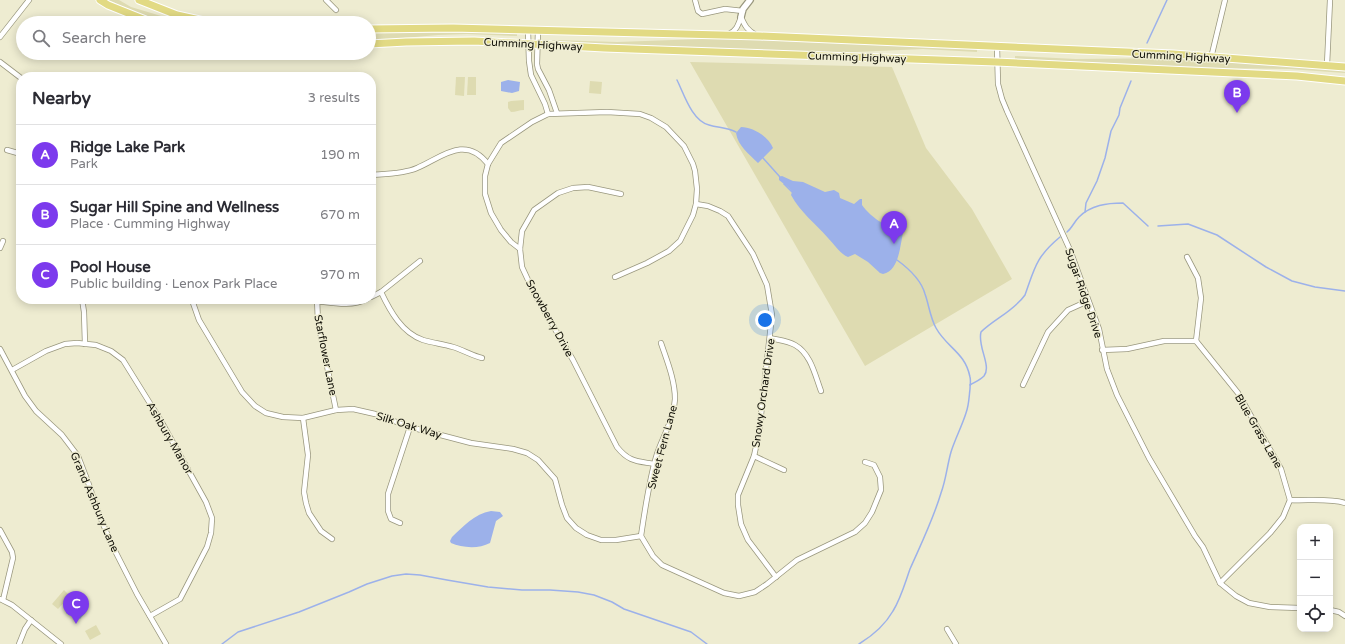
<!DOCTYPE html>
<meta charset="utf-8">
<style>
:root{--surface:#fff;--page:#f2f2f3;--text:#2b2b33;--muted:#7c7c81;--line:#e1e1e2;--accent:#7c3aed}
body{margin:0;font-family:"Varela Round",sans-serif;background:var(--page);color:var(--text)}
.controls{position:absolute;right:12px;bottom:12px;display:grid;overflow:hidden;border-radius:8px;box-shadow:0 2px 10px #0003}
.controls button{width:36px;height:36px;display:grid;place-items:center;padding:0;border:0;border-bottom:1px solid var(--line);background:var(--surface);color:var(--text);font:20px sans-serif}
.you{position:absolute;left:765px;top:320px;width:14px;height:14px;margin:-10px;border:3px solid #fff;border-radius:50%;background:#1a73e8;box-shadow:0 0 0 6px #1a73e833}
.badge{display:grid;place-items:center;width:26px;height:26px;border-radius:50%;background:var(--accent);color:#fff;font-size:13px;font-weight:700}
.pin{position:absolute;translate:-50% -33px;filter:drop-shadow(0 1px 2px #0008)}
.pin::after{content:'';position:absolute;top:21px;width:14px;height:12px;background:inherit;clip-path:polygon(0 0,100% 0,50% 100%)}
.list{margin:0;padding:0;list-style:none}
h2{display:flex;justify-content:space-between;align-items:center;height:52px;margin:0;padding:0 16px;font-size:17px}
h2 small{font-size:13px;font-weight:400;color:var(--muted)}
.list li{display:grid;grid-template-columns:26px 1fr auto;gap:12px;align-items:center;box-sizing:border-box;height:60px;padding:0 16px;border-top:1px solid var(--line)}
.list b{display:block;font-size:15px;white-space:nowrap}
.list p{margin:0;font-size:13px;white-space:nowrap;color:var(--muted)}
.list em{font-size:13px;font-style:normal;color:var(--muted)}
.icon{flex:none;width:22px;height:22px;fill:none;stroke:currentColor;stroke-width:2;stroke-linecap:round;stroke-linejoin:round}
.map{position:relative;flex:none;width:1345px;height:644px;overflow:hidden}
.search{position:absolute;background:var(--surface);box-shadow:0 2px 10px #0003;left:16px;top:16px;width:360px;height:44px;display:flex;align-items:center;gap:10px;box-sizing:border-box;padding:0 14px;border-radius:22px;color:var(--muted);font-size:15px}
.panel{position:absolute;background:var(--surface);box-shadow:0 2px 10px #0003;left:16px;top:72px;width:360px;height:232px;border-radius:16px}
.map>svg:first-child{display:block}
.green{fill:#dedbb1}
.water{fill:#9cb1ea}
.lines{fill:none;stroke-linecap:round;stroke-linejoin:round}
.stream{stroke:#9cb1ea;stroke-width:1.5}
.minor-casing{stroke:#99977e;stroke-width:6}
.tertiary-casing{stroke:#99977e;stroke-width:8}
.trunk-casing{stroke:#fff;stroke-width:9}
.minor{stroke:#fff;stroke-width:4.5}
.tertiary{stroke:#fff;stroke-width:5.5}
.trunk{stroke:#e2da84;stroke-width:7}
.labels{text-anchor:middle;stroke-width:3;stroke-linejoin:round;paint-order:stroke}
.street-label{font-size:11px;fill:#111007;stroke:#eeecd1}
</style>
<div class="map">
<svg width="1345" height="644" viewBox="0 0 1345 644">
<rect width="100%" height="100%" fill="#eeecd1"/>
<g class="green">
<path d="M109 0H119L131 7 178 21 189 23H163L131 11Z"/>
<path d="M369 32 517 33V36L467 34 438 35 369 41Z"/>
<path d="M702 39H731L977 48V52L923 49 833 53 552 43V40L617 42Z"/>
<path d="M1015 56 1076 59 1183 58 1345 69V73L1289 69 1183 68 1015 59Z"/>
<path d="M690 62 892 67 926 148 972 209 1012 279 865 366Z"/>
<path d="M456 77H465L464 96 455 95Z"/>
<path d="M468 77H476V95H467Z"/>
<path d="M590 81 602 82 601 94 589 93Z"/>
<path d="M524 100V110C519 110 516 112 511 112L508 108V102L511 101Z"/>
<path d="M64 590 70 596 58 609 52 604Z"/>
<path d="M96 625 101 634 90 640 85 631Z"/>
</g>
<g class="water">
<path d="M508 80 520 82 519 91 512 93 501 91V82Z"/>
<path d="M741 127C753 127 769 137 773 148L758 163C749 154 738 146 736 133Z"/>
<path d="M782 176 793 181 803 182 825 192 834 190 839 193 840 198 854 204 860 199H862V205C865 210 876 220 881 222 890 225 899 223 903 233 900 246 899 271 883 274L880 273 868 262 855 254 848 257C840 254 834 244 828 238 815 223 801 213 791 195L792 192 789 188 779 180V177Z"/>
<path d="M491 511 500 512 503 516 496 521 490 543C479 549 462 548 451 543L450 541 452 537C464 526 474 514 491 511Z"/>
<path d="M71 603 85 613 80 619 74 613 69 615 66 613V609Z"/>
</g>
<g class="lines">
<g class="stream">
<path d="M1147 43 1167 0"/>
<path d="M677 80C684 94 692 121 709 125 719 128 726 127 736 132"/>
<path d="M763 158 780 177"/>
<path d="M784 184 792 192"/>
<path d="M1085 212 1086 203 1097 181 1105 158 1111 131 1119 115 1120 108 1131 81"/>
<path d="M1158 226 1188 224 1217 235 1266 267 1292 281 1315 287 1345 291"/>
<path d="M1067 232C1072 228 1074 222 1079 217 1091 205 1107 203 1123 203L1148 226"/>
<path d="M970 385C975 382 980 380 984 376 992 366 977 346 981 332 994 319 1014 311 1025 295 1035 267 1036 257 1060 237"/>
<path d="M222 644 238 632 299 612 349 592 367 584 392 576 406 574 420 575 447 580 488 587 522 590H550L578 592 594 595 612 602 624 609 691 632 707 644"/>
<path d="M859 644C872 636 885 625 893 611 901 598 905 583 910 569 921 544 933 520 941 493 946 480 947 466 951 452 955 439 962 426 966 413 969 405 969 397 970 389 970 385 971 381 970 377 965 352 947 348 936 328 930 317 929 305 925 294 921 279 908 268 897 260"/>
</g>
<g class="minor-casing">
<g id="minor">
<path d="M326 0 336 10"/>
<path d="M695 0 698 11 702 14 725 9 743 11"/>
<path d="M741 17C745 26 747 30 756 35"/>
<path d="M528 30 529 61 531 75 545 104 548 114"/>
<path d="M538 30 537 64 538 69 549 90 557 113"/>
<path d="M729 34C737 30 738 25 741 17"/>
<path d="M0 37 29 0"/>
<path d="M997 46 998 84 1002 99 1007 111 1070 250 1099 329 1107 369 1117 395 1149 458 1195 536 1203 547 1220 583 1236 596 1249 603 1270 607 1300 608"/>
<path d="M1211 58 1225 0"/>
<path d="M0 62 21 78"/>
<path d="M1327 65 1330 0"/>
<path d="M7 150 21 154"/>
<path d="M371 175C384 174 404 174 417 168 441 158 465 134 488 164"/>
<path d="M621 194 588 187 573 188 558 193 534 210 522 231 520 249 522 267 534 293 573 360 617 447C629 462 637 461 654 464"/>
<path d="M696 204 708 206 720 211 728 216 753 254 767 285 772 315 759 433 754 456 738 495V505L741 524 748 540 776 577"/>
<path d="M0 248 3 241"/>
<path d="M520 249 511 242 501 230 491 213 485 194V176L488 164 501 143 532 122 548 114 607 112 640 114 651 118 666 127 684 146 693 164 695 171 697 189 696 204 693 215 680 241 669 251 647 263 615 277"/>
<path d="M1187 257 1198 278 1201 298 1196 341"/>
<path d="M381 292C390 311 402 333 423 340 433 343 443 344 453 347 463 350 473 356 482 358"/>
<path d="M371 297 381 292 420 261"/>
<path d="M82 299 84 312 85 344"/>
<path d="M317 299 318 322 336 410"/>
<path d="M192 300 199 320 242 392 255 406 266 413 283 417 303 418 336 410 353 409 375 414 410 427 471 443 513 449 527 453 538 460 555 479 562 505 567 518 576 528 587 535 601 540H616L641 536"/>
<path d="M316 301C334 303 351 307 367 299"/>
<path d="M770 338C778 340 788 341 795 345 811 354 815 375 821 391"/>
<path d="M1196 341 1238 393 1281 469 1290 500 1283 517 1270 533 1220 583"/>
<path d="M661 343C667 361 675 380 675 399 674 419 663 436 657 454 649 480 645 509 641 536L653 556 662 565 724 593 739 596 755 592 767 584 797 560 855 532 865 523 872 512 881 490 880 477 874 465 865 462"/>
<path d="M0 349 25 396 36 411 62 435 78 456 88 482 97 509 110 541 137 594 166 644"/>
<path d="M1102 350 1127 349 1164 341H1196"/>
<path d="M12 370 46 351 65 344 77 343 96 345 111 351 123 360 161 421 206 502 212 518 211 533 207 547 180 599 150 616"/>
<path d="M1023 385 1048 332 1068 310 1088 301"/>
<path d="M303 418 308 455 304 492 306 503 309 513 321 531 332 539"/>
<path d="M754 456 784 470"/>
<path d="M1290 500C1306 501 1329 498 1345 503"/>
<path d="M400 523 391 519 388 511V494L410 427"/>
<path d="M0 530 12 552 13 558 3 600"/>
<path d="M0 599 12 605 61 644"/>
<path d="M1330 610 1339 612 1345 616"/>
<path d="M947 629 956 644"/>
<path d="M19 644 25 629 31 620"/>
</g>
</g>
<g class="tertiary-casing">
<path id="tertiary" d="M741 17 743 9 750 0"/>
</g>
<g class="trunk-casing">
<g id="trunk">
<path d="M100 0 108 5 153 23"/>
<path d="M139 0 177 15 213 23"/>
<path d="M369 29 453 28 760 36 1173 54 1345 67"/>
<path d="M369 44 406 42 474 41 604 48 996 62 1297 76 1345 81"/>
</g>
</g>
<use href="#minor" class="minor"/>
<use href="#tertiary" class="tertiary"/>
<use href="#trunk" class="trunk"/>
</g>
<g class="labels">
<g class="street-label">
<text transform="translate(533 44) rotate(3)" y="4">Cumming Highway</text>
<text transform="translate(1181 56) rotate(3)" y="4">Cumming Highway</text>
<text transform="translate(857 57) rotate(2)" y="4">Cumming Highway</text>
<text transform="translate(1084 293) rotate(71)" y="4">Sugar Ridge Drive</text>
<text transform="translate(550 318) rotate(61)" y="4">Snowberry Drive</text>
<text transform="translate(326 355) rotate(79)" y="4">Starflower Lane</text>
<text transform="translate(763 393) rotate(-82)" y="4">Snowy Orchard Drive</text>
<text transform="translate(409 425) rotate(17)" y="4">Silk Oak Way</text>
<text transform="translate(1259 431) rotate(60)" y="4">Blue Grass Lane</text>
<text transform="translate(170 438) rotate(60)" y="4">Ashbury Manor</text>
<text transform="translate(662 447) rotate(-75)" y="4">Sweet Fern Lane</text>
<text transform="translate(95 502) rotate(67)" y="4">Grand Ashbury Lane</text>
</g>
</g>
</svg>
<div class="controls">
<button>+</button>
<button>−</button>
<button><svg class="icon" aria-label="locate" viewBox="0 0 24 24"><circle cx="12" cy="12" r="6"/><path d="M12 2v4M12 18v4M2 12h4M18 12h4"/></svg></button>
</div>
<div class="you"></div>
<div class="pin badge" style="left:894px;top:244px">A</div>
<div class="pin badge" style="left:1237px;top:113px">B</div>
<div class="pin badge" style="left:76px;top:624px">C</div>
<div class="search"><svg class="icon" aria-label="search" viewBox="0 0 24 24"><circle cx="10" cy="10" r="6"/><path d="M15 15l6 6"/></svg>Search here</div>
<section class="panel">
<h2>Nearby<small>3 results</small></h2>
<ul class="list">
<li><span class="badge">A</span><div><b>Ridge Lake Park</b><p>Park</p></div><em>190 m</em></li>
<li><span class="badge">B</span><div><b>Sugar Hill Spine and Wellness</b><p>Place · Cumming Highway</p></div><em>670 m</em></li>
<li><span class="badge">C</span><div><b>Pool House</b><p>Public building · Lenox Park Place</p></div><em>970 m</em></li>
</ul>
</section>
</div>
